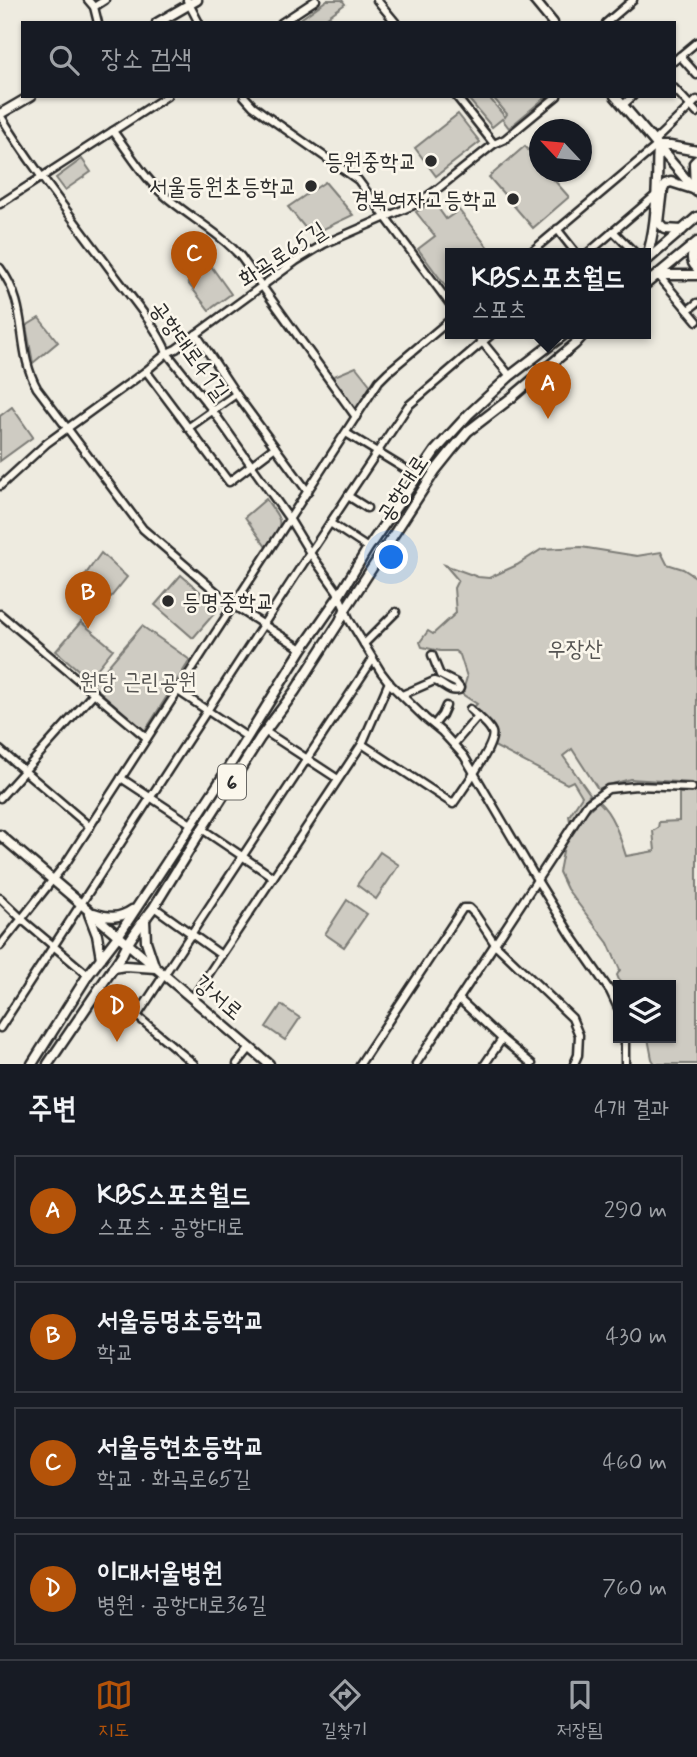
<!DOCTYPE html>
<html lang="ko">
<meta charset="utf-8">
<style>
:root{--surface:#171b24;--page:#242831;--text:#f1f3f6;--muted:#9ea1a6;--line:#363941;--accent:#b45309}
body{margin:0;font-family:Mynerve,"Poor Story",sans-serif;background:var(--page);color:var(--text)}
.controls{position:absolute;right:21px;bottom:21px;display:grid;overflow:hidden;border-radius:0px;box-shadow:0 2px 5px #0004}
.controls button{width:63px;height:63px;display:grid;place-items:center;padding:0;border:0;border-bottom:2px solid var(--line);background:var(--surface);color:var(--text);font:35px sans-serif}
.compass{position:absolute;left:529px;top:119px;width:63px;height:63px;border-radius:50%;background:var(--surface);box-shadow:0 2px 5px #0004;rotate:296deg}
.you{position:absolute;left:392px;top:558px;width:24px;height:24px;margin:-18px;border:5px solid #fff;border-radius:50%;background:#1a73e8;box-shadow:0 0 0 10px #1a73e833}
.badge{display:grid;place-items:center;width:46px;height:46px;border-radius:50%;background:var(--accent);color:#fff;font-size:23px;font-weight:700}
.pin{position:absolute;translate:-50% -58px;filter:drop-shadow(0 2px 4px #0008)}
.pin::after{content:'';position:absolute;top:37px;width:24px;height:21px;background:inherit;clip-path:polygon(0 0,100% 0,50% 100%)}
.popup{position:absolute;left:445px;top:248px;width:206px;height:91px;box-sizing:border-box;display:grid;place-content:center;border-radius:0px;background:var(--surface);filter:drop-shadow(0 2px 5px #0005);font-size:23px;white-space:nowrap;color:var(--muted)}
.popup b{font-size:26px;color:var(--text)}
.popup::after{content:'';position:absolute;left:50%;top:100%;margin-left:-14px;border:14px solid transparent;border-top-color:var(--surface)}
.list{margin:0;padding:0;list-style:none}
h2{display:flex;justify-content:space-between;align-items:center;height:91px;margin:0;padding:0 28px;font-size:30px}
h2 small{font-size:23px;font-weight:400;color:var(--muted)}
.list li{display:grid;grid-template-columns:46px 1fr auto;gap:21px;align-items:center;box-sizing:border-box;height:112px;margin:0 14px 14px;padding:0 14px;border:2px solid var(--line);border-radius:0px}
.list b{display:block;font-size:26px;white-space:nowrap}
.list p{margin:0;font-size:23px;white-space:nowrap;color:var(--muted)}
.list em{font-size:23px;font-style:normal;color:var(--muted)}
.icon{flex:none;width:38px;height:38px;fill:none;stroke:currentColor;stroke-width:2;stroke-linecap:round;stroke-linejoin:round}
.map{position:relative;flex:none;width:697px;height:1064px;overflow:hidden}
.search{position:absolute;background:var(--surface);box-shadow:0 2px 5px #0004;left:21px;right:21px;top:21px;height:77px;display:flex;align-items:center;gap:18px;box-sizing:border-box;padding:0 24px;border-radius:0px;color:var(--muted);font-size:26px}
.sheet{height:595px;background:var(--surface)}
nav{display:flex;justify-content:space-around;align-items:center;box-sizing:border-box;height:98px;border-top:2px solid var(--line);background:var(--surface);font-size:19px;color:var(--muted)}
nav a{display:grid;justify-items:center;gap:4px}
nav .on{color:var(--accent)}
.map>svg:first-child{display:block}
.green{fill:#cecbc2;stroke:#7c7b76;stroke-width:2}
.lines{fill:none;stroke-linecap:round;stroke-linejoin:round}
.minor-casing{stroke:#2b2b2b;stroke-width:11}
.major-casing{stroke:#2b2b2b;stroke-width:13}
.minor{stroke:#fbf7ec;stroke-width:6}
.major{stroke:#fbf7ec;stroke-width:8}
.poi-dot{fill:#2b2b2b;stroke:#fbf7ec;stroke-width:2.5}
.labels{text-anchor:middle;stroke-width:5;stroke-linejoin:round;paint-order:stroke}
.shield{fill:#fbf7ec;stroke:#696865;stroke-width:2}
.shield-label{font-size:21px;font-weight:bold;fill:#2b2b2b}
.poi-label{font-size:23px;fill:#2b2b2b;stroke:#fbf7ec;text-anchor:end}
.street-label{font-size:23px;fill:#2b2b2b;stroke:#fbf7ec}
.park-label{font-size:23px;fill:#545351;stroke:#fbf7ec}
</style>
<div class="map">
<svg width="697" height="1064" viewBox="0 0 697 1064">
<rect width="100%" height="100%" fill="#eeebe0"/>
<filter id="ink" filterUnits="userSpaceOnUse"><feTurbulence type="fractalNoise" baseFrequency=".0143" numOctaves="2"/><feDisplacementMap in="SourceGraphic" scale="14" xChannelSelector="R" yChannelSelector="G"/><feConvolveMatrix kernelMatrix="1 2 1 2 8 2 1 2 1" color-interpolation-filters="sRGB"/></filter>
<g filter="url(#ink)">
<g class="green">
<path d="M327 0H342L345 4 319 23H295Z"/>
<path d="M466 96H488L505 117 507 114 492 96H547L509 128 502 119 492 127Z"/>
<path d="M458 114 480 142 436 176 415 148Z"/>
<path d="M525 146 539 163 540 172H547L569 197 533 228 489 177Z"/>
<path d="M82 159 91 172 65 190 56 178Z"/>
<path d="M325 182 353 215 311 235 288 207Z"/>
<path d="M433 201 446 219 459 210 492 253H450V292L418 249 435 236 416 212Z"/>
<path d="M211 266 231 294 209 310 188 283Z"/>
<path d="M39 318 58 342 33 363 26 326Z"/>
<path d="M356 367 371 386 356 411 332 377Z"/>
<path d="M12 407 33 437 0 461V416Z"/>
<path d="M266 499C284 525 284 521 266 547L245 517Z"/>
<path d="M581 547 637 556 661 552 667 564 683 569 697 578V1064H655L652 1059 648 1038H671V985H621L617 975 620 970 608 943 567 889 559 872 564 846 584 815 598 801C613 814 620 837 626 856L655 851 653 831 658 828 659 822 679 821V793H692V783L630 779 609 785 598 789 572 749 563 756 590 794 570 821 569 816 582 796 573 781 567 784 494 746C501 728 483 721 472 709L477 704 462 694 467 677 460 655 455 651H440L422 647 420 642 428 631 433 634 456 613 454 588 458 580 445 565 478 577 489 578 517 565 542 549Z"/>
<path d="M101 553 127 577 111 597 83 578Z"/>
<path d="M181 575 219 608 193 638 155 605Z"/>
<path d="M81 622 113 649 89 679 56 651Z"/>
<path d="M142 626 190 660 145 731 92 685Z"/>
<path d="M380 852 399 865 376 899 357 885Z"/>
<path d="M347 900 367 914 344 947 325 934Z"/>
<path d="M281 1005 300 1018 285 1040 266 1027Z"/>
</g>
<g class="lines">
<g class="minor-casing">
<g id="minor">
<path d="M88 0 94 7 98 23"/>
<path d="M187 0 199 23"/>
<path d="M377 0 396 23"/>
<path d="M94 7 105 0"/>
<path d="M281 23 316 0"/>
<path d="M606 23 633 0"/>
<path d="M680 56 697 75"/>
<path d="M674 61 697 42"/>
<path d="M674 88 697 113"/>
<path d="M244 96 253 106 268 117 358 180 450 304"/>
<path d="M456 96 494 144"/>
<path d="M623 105 633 96"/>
<path d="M0 115C34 170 75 221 113 273 129 295 157 327 167 353L213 411 290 520 310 553 337 591 350 621 381 672 391 685 425 718 442 732 464 756 537 880 571 935 610 991 618 1008"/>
<path d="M113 131C128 151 145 179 164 195 189 217 219 232 241 257L356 417"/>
<path d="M654 141 697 100"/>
<path d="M0 204 167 96"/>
<path d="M557 229 576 253"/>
<path d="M613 231 635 253"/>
<path d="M530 253 658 145"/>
<path d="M588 253 657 194"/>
<path d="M0 268C30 308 15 349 37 388L143 529 228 602 302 649"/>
<path d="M659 276 697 321"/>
<path d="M688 310 697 303"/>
<path d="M475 333 510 376"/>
<path d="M146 371 229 482 275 447"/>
<path d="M236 394 308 492"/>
<path d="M188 428 236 394 196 334"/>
<path d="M346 433 418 477"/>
<path d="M0 486 47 443 146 371 167 353 176 349 296 261 324 244 416 204 435 191 494 144 505 139 557 96"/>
<path d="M348 496 367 508"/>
<path d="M330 523 368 548"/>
<path d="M0 614 147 738"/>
<path d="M364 644 396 612"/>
<path d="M178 691 247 737"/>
<path d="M402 695 434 681C444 683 448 693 459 690L460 688 456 683 440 675 432 655"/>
<path d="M434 725 442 715 446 706"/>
<path d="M266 732 338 779"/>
<path d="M362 744 453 804C461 792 497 744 492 732 489 724 476 715 470 709"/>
<path d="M454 744 478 716"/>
<path d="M0 750 90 827"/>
<path d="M121 778 191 824"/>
<path d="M0 798 94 693"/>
<path d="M202 829 273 877"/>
<path d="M0 898 26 923 88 975"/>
<path d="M154 907 221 955"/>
<path d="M0 946 66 863 379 381 388 372 450 320"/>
<path d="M100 987 137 1016 194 1064"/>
<path d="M192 999 362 744 389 682"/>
<path d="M459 999 502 1039 532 1064"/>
<path d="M137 1016 373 659"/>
<path d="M0 1028 310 553 408 406 493 333"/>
<path d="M237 1064 250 1048"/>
<path d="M360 1064 463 908H469L475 914 495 944 572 1018 579 1035 578 1055 574 1064"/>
<path d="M416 1064 587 804 608 789 636 786 692 788"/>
<path d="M485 1064 502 1039"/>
<path d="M625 1064V1038"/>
</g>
</g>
<g class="major-casing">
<g id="major">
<path d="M534 0 553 23"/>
<path d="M157 23 197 0"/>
<path d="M615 96 697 192"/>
<path d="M0 114 31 96"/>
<path d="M659 146H670L697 151"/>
<path d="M695 190 694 163 697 160"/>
<path d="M682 230 665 229 659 223 663 189 665 184 671 182 693 189"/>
<path d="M697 243C693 252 688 260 697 268"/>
<path d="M646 259C655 234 656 206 657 180 658 169 656 158 659 146"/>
<path d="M646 261 697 217"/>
<path d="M657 276 667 275H697"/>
<path d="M646 284 697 242"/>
<path d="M0 835 269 1064"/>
<path d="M94 913C108 918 119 919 132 910"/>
<path d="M89 914 97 935 101 958"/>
<path d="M145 920 146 941 154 965"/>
<path d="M113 968 125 966 156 968"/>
<path d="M32 1064 88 975 118 936 217 786 302 649 339 596 368 548 435 451 469 414 510 376 566 333"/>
<path d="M48 1064 122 955C129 938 143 922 154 907L202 829 260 738 295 691 340 621 346 608 435 471 451 451 468 431 511 398 575 344 585 333"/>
</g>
</g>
<use href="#minor" class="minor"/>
<use href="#major" class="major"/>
</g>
</g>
<g class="poi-dot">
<circle cx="431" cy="161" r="7"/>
<circle cx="311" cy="186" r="7"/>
<circle cx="513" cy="199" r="7"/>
<circle cx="168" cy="601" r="7"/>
</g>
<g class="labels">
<rect class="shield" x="218" y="764.5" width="28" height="35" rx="5"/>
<g class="shield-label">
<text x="232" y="789">6</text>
</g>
<g class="poi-label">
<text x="417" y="169">등원중학교</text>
<text x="297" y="194">서울등원초등학교</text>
<text x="499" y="207">경복여자고등학교</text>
<text x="182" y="609" text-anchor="start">등명중학교</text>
</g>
<g class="street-label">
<text transform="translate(282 254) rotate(-33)" y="8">화곡로65길</text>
<text transform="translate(190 350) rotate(54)" y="8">공항대로41길</text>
<text transform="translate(402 488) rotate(-57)" y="8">공항대로</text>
<text transform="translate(219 997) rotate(40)" y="8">강서로</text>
</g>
<g class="park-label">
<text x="575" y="656">우장산</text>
<text x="138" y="689">원당 근린공원</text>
</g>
</g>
</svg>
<div class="controls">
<button><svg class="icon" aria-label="layers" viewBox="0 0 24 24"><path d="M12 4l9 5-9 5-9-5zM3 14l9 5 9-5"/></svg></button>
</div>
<svg class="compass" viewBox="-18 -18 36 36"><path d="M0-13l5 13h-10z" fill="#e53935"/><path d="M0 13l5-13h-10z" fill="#9ea1a6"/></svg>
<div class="you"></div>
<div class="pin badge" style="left:548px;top:419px">A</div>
<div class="popup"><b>KBS스포츠월드</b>스포츠</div>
<div class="pin badge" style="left:88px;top:629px">B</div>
<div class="pin badge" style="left:194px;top:289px">C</div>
<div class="pin badge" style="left:117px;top:1042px">D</div>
<div class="search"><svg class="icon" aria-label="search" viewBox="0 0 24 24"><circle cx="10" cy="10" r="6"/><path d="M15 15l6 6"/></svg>장소 검색</div>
</div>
<section class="sheet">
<h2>주변<small>4개 결과</small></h2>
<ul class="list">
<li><span class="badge">A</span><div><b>KBS스포츠월드</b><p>스포츠 · 공항대로</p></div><em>290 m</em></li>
<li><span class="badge">B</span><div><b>서울등명초등학교</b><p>학교</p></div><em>430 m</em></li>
<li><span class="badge">C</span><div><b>서울등현초등학교</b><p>학교 · 화곡로65길</p></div><em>460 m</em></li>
<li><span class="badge">D</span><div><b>이대서울병원</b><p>병원 · 공항대로36길</p></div><em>760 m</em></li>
</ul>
</section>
<nav>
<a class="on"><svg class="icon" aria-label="map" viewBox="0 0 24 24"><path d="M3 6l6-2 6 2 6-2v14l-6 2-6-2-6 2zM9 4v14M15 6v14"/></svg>지도</a>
<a><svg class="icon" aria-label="directions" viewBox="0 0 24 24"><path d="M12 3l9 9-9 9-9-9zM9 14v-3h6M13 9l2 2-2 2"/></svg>길찾기</a>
<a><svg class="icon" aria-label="saved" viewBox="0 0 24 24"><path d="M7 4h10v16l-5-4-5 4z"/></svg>저장됨</a>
</nav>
